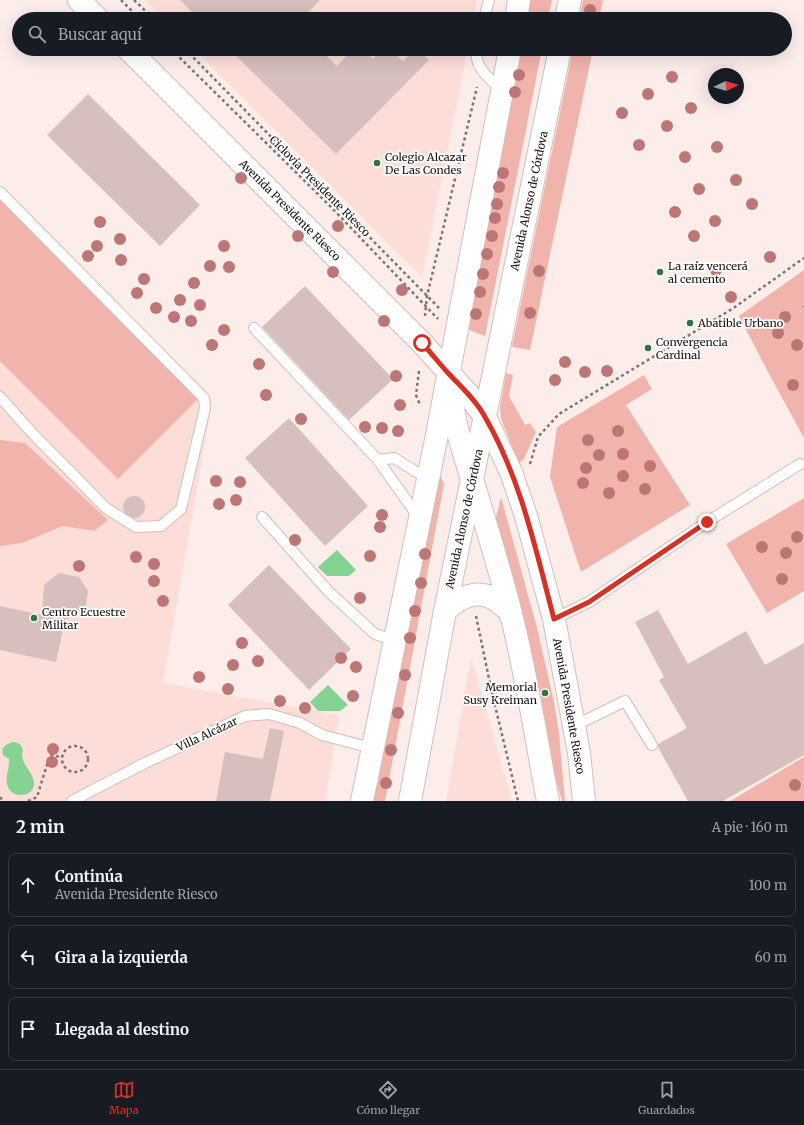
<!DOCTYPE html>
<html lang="es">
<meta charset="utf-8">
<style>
:root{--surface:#171b24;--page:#20242c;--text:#f1f3f6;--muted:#9ea1a6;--line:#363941;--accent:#d93025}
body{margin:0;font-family:Merriweather,serif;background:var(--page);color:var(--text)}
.compass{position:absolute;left:708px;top:68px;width:36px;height:36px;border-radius:50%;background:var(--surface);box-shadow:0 4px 16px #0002;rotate:86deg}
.stop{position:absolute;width:12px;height:12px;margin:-9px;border:3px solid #d93025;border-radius:50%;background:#fff}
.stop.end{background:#d93025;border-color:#fff;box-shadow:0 1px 4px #0008}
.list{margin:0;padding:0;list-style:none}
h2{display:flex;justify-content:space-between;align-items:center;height:52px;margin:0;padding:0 16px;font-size:17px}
h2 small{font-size:13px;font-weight:400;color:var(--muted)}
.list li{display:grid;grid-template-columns:26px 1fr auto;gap:12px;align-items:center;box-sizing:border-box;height:64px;margin:0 8px 8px;padding:0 8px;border:1px solid var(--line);border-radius:8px}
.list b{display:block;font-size:15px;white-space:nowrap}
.list p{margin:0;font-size:13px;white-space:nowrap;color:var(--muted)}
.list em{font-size:13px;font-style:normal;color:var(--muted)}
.icon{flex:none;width:22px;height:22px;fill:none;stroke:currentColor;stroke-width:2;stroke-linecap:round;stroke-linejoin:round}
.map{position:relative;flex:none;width:804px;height:801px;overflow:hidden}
.search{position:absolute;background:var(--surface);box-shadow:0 4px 16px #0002;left:12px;right:12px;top:12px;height:44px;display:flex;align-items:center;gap:10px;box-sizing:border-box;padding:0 14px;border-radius:22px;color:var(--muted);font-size:15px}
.sheet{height:268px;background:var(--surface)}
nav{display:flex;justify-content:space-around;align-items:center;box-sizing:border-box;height:56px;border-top:1px solid var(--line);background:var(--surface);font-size:11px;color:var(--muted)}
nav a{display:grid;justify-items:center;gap:2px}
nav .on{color:var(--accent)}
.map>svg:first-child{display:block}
.built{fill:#fdddd8}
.green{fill:#f1b4ad}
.water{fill:#84d393}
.building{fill:#d6bfbc}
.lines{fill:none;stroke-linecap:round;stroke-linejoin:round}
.lane-casing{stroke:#d5bdba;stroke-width:12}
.secondary-casing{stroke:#d5bdba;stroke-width:24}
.path{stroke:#7f7473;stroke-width:2.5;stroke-dasharray:3 3;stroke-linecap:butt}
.lane{stroke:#fff;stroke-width:10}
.secondary{stroke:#fff;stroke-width:22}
.tree{fill:#bc7676}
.route{stroke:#d93025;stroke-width:5}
.poi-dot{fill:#2e7440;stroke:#fefefe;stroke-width:1.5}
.labels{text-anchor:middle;stroke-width:3.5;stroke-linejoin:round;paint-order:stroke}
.poi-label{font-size:11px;fill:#181110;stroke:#fefefe;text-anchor:start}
.street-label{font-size:11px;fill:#181110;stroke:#fefefe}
</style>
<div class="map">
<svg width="804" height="801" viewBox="0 0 804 801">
<rect width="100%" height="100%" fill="#fcedeb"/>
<g class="built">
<path d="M145 0H477L474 19H164Z"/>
<path d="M194 49H468L422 277Z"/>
<path d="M0 186 212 401 163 683 339 715 325 801H0Z"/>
<path d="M471 657 512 801H446Z"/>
</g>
<g class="green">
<path d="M529 0H552L548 19H526Z"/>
<path d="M583 0H603L599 19H579Z"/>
<path d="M520 49H542L485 336 467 329Z"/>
<path d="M573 49H593L530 350 512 347Z"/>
<path d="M0 197 199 398 118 479 0 361Z"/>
<path d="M804 270V438L768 372 739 316Z"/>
<path d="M506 373 513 375 509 396 525 425 530 423 536 432 524 459 519 463 501 419 500 407Z"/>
<path d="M644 375 652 389 626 405 690 505 581 572 550 477 557 427Z"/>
<path d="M0 440 25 443 108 520 94 531 63 526 22 543 0 546Z"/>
<path d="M440 475 444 484 385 801H366Z"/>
<path d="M501 497 537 628 554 702 559 734 565 801H562L548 753 494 525Z"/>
<path d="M804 498V591L767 613 726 544Z"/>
<path d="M804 757V801H730Z"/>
</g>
<g class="water">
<path d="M337 550 356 570 349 576H327L318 567Z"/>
<path d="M328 685 348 705 340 711H318L310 702Z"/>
<path d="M12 742C18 742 21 744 23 750 18 763 35 772 34 785 32 798 12 798 8 787 4 777 10 769 9 759L3 755 2 749 6 745Z"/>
</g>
<g class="building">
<path d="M180 0H320L302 19H199Z"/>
<path d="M229 49H320L337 66 353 49H363L373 59 383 49H390L403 61 415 49H418L429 60 336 154Z"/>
<path d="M88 94 200 205 160 246 47 135Z"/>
<path d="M305 286 393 379 349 420 262 327Z"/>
<path d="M289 418 368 506 325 546 245 458Z"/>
<circle cx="134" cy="507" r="11"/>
<path d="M269 565 351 649 309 690 228 605Z"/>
<path d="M59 573 79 577 88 591 85 611 65 620 56 662 0 650V606L42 615 44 585Z"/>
<path d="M658 610 688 664 746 631 765 665 804 643V755L723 801H688L658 747V744L687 728 659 680 664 677 635 622Z"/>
<path d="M270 728 284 731 270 801H216L225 752 263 759Z"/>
</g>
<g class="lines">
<g class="lane-casing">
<g id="lane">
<path d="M484 19 489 0"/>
<path d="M477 49C473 67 490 79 502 90"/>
<path d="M0 192 204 398 205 408 181 509 161 526 136 527 106 508 33 434 0 397"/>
<path d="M254 328 378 460 419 518"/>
<path d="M378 460 394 458 428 479"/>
<path d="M262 517 329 592 375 634 384 637 395 639"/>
<path d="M554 619 589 602 707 522 800 464"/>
<path d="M574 726 625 701 652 745"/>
<path d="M72 801 143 764 245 716 269 714 300 723 322 735 372 748"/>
</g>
</g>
<g class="secondary-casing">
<g id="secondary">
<path d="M79 0 98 19"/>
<path d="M516 19 519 0"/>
<path d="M566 19 570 0"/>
<path d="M128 49 422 343 468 394 485 417 511 472 526 516 554 619 579 753 584 801"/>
<path d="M451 392C454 428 466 458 476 492 488 532 501 573 511 614 527 676 536 739 548 801"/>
<path d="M445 611C449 608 453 603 458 601 479 588 497 596 511 614"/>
<path d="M362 801 436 440 510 49"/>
<path d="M410 801 445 611 560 49"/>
</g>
</g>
<g class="path">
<path d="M121 0 140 19"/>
<path d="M134 0 154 19"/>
<path d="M171 49 331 207 438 319"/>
<path d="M185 49 439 308"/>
<path d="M804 306V307"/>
<path d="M425 316 427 296 477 87"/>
<path d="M419 371 416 395 420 405"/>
<path d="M530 464 538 437 559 414 732 309 804 258"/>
<path d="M476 616 492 693 518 801"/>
<circle cx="75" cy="759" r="13"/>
<path d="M0 797 3 801"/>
<path d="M28 801 37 797 50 755 61 757"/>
</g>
<use href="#lane" class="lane"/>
<use href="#secondary" class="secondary"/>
</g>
<g class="tree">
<circle cx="590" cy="10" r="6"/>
<circle cx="519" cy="75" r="6"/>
<circle cx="672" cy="77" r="6"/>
<circle cx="515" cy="92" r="6"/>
<circle cx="648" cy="94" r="6"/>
<circle cx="691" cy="108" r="6"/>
<circle cx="622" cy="113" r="6"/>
<circle cx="667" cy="126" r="6"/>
<circle cx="639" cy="145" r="6"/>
<circle cx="717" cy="147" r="6"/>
<circle cx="685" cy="157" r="6"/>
<circle cx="503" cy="173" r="6"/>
<circle cx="241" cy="178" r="6"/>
<circle cx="736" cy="180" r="6"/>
<circle cx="499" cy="187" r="6"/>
<circle cx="699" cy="189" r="6"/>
<circle cx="497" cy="204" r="6"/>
<circle cx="752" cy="204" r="6"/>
<circle cx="675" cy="212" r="6"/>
<circle cx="495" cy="218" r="6"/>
<circle cx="715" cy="221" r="6"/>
<circle cx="100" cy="222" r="6"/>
<circle cx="338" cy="226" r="6"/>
<circle cx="298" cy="236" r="6"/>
<circle cx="492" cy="236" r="6"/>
<circle cx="694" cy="236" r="6"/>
<circle cx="120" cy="239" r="6"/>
<circle cx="97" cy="246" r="6"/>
<circle cx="224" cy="246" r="6"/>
<circle cx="487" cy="254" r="6"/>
<circle cx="88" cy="256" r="6"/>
<circle cx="770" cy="257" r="6"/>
<circle cx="121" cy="260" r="6"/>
<circle cx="210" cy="266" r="6"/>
<circle cx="229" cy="267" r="6"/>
<circle cx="716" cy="270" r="6"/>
<circle cx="539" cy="271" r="6"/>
<circle cx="333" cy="272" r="6"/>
<circle cx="483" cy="274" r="6"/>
<circle cx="144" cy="279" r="6"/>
<circle cx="194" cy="283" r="6"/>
<circle cx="402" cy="290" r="6"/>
<circle cx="480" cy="292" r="6"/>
<circle cx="137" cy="293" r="6"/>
<circle cx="731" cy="297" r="6"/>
<circle cx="180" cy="300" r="6"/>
<circle cx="200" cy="305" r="6"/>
<circle cx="156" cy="308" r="6"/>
<circle cx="530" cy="313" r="6"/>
<circle cx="476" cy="314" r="6"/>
<circle cx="174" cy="317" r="6"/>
<circle cx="785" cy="317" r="6"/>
<circle cx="191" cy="321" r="6"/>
<circle cx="384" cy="321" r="6"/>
<circle cx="224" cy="330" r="6"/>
<circle cx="778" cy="333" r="6"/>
<circle cx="212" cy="345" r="6"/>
<circle cx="797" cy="345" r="6"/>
<circle cx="565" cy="362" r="6"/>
<circle cx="259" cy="364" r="6"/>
<circle cx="607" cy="371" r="6"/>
<circle cx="585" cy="372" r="6"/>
<circle cx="396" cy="376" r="6"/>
<circle cx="555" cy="380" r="6"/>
<circle cx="793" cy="385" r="6"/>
<circle cx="266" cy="395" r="6"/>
<circle cx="400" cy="405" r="6"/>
<circle cx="301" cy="419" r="6"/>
<circle cx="365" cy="427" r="6"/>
<circle cx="382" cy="428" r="6"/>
<circle cx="398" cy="431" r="6"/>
<circle cx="618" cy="431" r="6"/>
<circle cx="588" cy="440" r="6"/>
<circle cx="623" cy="454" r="6"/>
<circle cx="599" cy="455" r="6"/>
<circle cx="650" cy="466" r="6"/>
<circle cx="586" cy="468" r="6"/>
<circle cx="623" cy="476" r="6"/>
<circle cx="216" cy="481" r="6"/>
<circle cx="240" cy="482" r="6"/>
<circle cx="583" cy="483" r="6"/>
<circle cx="645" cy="489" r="6"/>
<circle cx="609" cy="493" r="6"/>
<circle cx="236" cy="500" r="6"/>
<circle cx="219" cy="504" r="6"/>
<circle cx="382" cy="515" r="6"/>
<circle cx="380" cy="527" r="6"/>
<circle cx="797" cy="537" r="6"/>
<circle cx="295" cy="540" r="6"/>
<circle cx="762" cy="547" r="6"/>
<circle cx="786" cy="553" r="6"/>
<circle cx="425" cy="554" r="6"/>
<circle cx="370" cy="556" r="6"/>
<circle cx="136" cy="557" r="6"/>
<circle cx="154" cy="564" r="6"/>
<circle cx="79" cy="566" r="6"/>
<circle cx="782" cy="579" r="6"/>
<circle cx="154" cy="581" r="6"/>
<circle cx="421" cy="583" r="6"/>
<circle cx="360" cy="598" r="6"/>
<circle cx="163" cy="601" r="6"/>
<circle cx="415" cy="611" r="6"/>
<circle cx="410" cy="638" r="6"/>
<circle cx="242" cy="643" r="6"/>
<circle cx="341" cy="658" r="6"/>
<circle cx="258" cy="661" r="6"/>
<circle cx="233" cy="665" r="6"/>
<circle cx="356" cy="667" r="6"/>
<circle cx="405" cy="675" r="6"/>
<circle cx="199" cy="677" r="6"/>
<circle cx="228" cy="689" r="6"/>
<circle cx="353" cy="696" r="6"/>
<circle cx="280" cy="701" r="6"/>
<circle cx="305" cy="708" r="6"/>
<circle cx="398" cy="713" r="6"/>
<circle cx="53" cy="749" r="6"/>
<circle cx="391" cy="750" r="6"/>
<circle cx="52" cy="762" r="6"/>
<circle cx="386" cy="783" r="6"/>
<circle cx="795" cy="785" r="6"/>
</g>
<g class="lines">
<path class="route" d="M422 343C431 353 439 363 448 373 461 387 476 400 485 417 521 479 536 551 554 619L589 602 707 522"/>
</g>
<g class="poi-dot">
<circle cx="377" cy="163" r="4"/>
<circle cx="660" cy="272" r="4"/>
<circle cx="690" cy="323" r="4"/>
<circle cx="648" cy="348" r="4"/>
<circle cx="34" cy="618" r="4"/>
<circle cx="545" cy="693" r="4"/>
</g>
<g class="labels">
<g class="poi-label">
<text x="385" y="161">Colegio Alcazar<tspan x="385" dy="13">De Las Condes</tspan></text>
<text x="668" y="270">La raíz vencerá<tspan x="668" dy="13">al cemento</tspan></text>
<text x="698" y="327">Abatible Urbano</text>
<text x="656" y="346">Convergencia<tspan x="656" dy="13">Cardinal</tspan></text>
<text x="42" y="616">Centro Ecuestre<tspan x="42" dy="13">Militar</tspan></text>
<text x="537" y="691" text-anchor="end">Memorial<tspan x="537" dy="13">Susy Kreiman</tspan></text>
</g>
<g class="street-label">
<text transform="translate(320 186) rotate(45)" y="4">Ciclovía Presidente Riesco</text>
<text transform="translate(529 201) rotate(-78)" y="4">Avenida Alonso de Córdova</text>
<text transform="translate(290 210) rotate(45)" y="4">Avenida Presidente Riesco</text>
<text transform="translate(464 519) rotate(-78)" y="4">Avenida Alonso de Córdova</text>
<text transform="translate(569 706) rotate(80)" y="4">Avenida Presidente Riesco</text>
<text transform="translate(207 734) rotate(-25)" y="4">Villa Alcázar</text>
</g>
</g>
</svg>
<svg class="compass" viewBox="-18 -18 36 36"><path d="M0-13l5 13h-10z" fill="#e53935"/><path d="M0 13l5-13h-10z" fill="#9ea1a6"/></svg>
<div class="stop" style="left:422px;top:343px"></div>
<div class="stop end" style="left:707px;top:522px"></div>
<div class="search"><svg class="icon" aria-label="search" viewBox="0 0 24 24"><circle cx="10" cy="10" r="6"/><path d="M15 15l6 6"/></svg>Buscar aquí</div>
</div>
<section class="sheet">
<h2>2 min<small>A pie · 160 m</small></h2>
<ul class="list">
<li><svg class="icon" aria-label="ahead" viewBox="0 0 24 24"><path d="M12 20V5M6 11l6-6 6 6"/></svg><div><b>Continúa</b><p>Avenida Presidente Riesco</p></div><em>100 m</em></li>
<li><svg class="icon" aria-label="left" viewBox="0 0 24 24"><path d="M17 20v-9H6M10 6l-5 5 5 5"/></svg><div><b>Gira a la izquierda</b></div><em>60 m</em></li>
<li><svg class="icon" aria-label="arrive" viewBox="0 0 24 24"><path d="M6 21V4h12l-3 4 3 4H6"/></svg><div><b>Llegada al destino</b></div></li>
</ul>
</section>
<nav>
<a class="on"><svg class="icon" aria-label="map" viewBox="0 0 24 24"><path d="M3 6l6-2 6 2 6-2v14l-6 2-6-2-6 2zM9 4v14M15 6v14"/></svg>Mapa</a>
<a><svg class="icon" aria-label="directions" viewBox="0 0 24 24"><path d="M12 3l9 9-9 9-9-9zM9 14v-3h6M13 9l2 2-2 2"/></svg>Cómo llegar</a>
<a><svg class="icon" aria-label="saved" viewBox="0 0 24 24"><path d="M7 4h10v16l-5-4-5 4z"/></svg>Guardados</a>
</nav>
